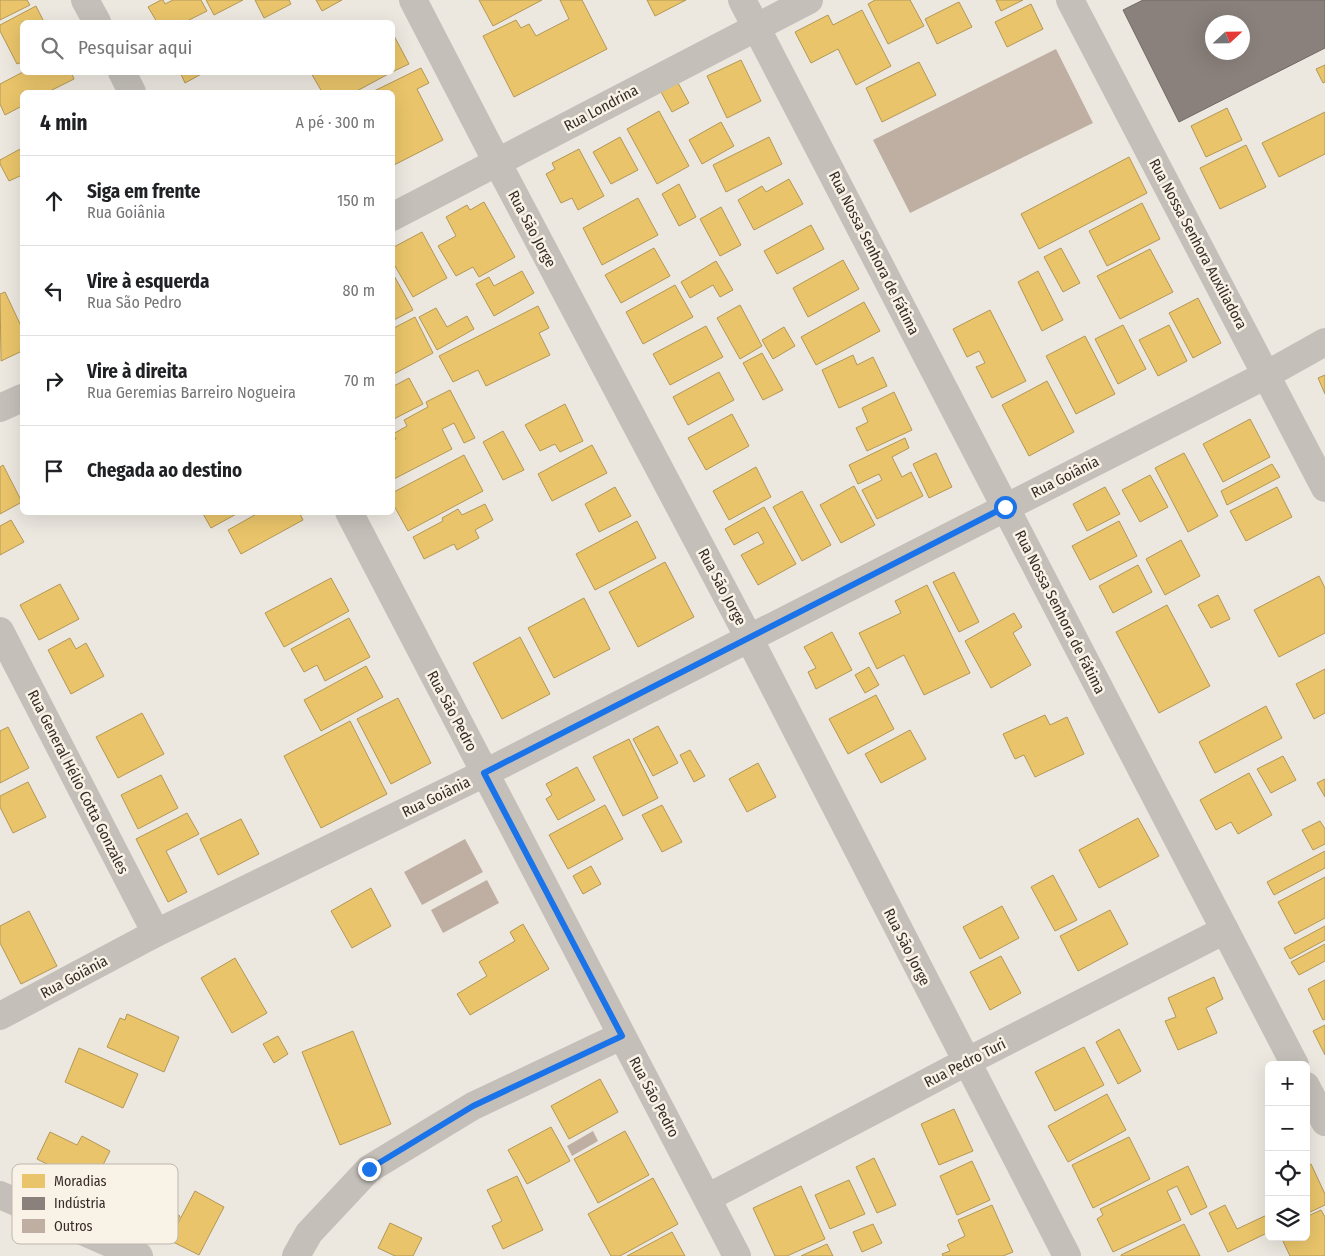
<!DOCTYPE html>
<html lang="pt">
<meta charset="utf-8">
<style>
:root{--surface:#fff;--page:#f6f6f6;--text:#202124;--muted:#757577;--line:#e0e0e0}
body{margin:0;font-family:"Fira Sans Condensed",sans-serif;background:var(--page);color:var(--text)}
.controls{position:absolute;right:15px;bottom:15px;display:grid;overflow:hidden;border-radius:8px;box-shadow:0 5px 20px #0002}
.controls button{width:45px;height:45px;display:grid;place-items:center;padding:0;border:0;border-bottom:1px solid var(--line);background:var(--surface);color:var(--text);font:25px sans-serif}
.compass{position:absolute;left:1205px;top:15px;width:45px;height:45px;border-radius:50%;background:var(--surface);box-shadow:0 5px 20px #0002;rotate:68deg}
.stop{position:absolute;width:15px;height:15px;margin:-11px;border:4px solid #1a73e8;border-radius:50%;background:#fff}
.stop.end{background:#1a73e8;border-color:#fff;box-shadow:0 1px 5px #0008}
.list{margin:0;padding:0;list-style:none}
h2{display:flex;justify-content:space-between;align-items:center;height:65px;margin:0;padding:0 20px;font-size:21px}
h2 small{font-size:16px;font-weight:400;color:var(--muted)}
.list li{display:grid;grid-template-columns:32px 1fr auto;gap:15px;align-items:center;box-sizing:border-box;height:90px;padding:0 20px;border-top:1px solid var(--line)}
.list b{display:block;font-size:19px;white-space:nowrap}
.list p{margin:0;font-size:16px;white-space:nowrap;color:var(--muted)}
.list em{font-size:16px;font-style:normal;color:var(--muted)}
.icon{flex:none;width:28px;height:28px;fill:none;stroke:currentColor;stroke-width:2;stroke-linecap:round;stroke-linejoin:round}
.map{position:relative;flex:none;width:1325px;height:1256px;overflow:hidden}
.search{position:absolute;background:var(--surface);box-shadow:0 5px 20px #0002;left:20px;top:20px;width:375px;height:55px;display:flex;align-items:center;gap:12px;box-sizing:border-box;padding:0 18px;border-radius:8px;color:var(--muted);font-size:19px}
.panel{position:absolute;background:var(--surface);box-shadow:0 5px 20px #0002;left:20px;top:90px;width:375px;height:425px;border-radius:8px}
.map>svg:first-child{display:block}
.homes{fill:#e9c46a;stroke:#b39756}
.industry{fill:#8a817c;stroke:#706863;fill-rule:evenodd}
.building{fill:#bfaea2}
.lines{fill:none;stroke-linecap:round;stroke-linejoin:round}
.minor{stroke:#c4bfb9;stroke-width:28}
.tertiary{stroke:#c4bfb9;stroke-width:28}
.route{stroke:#1a73e8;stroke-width:6}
.labels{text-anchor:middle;stroke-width:5;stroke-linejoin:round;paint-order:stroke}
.street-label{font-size:15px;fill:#352d28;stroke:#f9f2e7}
.key{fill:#f9f2e7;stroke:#beb7ae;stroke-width:1}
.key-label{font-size:14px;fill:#352d28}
</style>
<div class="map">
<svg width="1325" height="1256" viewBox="0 0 1325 1256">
<rect width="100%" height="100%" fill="#ece8e0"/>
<g class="homes">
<path d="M0 0H27L30 5 0 20Z"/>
<path d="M161 0H163L165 4 173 0H201L207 11 185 22H157L148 7Z"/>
<path d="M206 0H243L214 15Z"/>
<path d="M255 0H289L291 4 264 18Z"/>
<path d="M316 0H342L322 11Z"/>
<path d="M479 0H542L493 26Z"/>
<path d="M560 0H582L607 49 514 97 483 36 516 20 521 28 529 24 536 36 569 19Z"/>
<path d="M647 0H686L655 16Z"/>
<path d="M875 0H910L924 26 888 44 868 4Z"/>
<path d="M996 0H1023L1001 11Z"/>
<path d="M959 2 972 27 937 44 925 19Z"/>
<path d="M1031 4 1043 29 1007 47 995 22Z"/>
<path d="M36 6 44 22H22V62L17 64 0 31V25Z"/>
<path d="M862 10 891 66 856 85 838 49 811 63 795 32 828 15 833 25Z"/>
<path d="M392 32 409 64 392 72Z"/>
<path d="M741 60 761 101 727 118 707 76Z"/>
<path d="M919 62 936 95 882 122 866 88Z"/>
<path d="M1325 65V82L1323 83 1316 69Z"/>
<path d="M421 68 429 83 417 89 443 140 394 165 392 162V92H372Z"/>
<path d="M23 72H71L74 79 48 92H22V106L5 115 0 104V84Z"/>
<path d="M180 72H205L185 83Z"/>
<path d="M313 72H392L355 92H322L311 73Z"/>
<path d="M678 83 689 103 672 112 661 92Z"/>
<path d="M1227 108 1242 140 1206 157 1191 126Z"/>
<path d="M659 111 689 166 657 184 627 129Z"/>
<path d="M1325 112V154L1279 177 1262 143Z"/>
<path d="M721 122 734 146 702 164 689 140Z"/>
<path d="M620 137 638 170 611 184 593 152Z"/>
<path d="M769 137 782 164 726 192 713 165Z"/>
<path d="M1246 145 1266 187 1220 209 1200 168Z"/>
<path d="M22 148V175L9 181 0 164V160Z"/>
<path d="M579 149 604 196 578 210 572 198 561 203 546 174 555 169 552 163Z"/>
<path d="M1129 157 1147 193 1039 249 1021 214Z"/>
<path d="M789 179 803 204 754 230 738 200 762 186 766 192Z"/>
<path d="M679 184 696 217 679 226 662 194Z"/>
<path d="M638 198 658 235 602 265 583 228Z"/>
<path d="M484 202 515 257 479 277 473 267 456 276 438 246 456 236 446 217 467 205 470 210Z"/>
<path d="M1142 203 1160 239 1107 266 1089 231Z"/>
<path d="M721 207 741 245 720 256 700 219Z"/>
<path d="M811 225 824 249 777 274 764 251Z"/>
<path d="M422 232 447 278 413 297 392 261V248Z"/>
<path d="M654 248 670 276 621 303 605 275Z"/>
<path d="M1061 248 1080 283 1063 292 1044 257Z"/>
<path d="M1150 249 1173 292 1120 319 1097 276Z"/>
<path d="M843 260 859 289 808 317 793 288Z"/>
<path d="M716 261 733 290 720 297 713 285 690 298 681 282Z"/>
<path d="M522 271 534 293 494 316 476 284 489 277 494 286Z"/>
<path d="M1038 271 1063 320 1042 331 1018 282Z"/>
<path d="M392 272 413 310 392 321Z"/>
<path d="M675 285 693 317 643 344 626 312Z"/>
<path d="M5 292 22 328V351L1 361 0 294Z"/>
<path d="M1198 298 1221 343 1193 358 1169 313Z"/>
<path d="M864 302 880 331 816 365 801 337Z"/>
<path d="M740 305 762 346 740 359 717 318Z"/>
<path d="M538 306 549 328 539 333 550 355 486 386 478 370 453 382 439 356Z"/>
<path d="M436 308 447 327 467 316 474 329 437 350 419 317Z"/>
<path d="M990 310 1026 381 992 398 976 367 985 363 979 351 967 357 953 329Z"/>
<path d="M415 317 433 353 392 375V329Z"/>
<path d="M1123 325 1146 369 1118 384 1095 339Z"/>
<path d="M1169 325 1187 361 1158 376 1139 340Z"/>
<path d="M706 326 723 357 670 385 653 354Z"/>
<path d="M784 327 795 346 773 359 762 340Z"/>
<path d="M1085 336 1115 394 1076 414 1046 356Z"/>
<path d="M762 353 783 390 763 400 743 363Z"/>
<path d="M853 355 857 365 873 357 887 386 839 408 822 370Z"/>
<path d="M719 372 734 400 688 425 673 397Z"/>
<path d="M1325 375V394L1318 378Z"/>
<path d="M409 378 423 404 392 420V387Z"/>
<path d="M1047 381 1074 432 1029 456 1002 405Z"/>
<path d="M450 390 475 438 464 443 454 423 442 429 452 449 392 480V441L396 439 393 434 407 426 404 420 428 407 426 402Z"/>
<path d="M894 392 912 430 867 451 856 428 868 422 862 408Z"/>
<path d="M565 404 583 441 560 452 555 444 540 451 525 425Z"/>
<path d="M732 414 749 446 706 470 688 438Z"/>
<path d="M1250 419 1270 457 1223 482 1203 444Z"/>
<path d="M503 431 524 470 503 480 483 442Z"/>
<path d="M905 438 909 448 892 457 902 477 911 472 923 496 877 519 862 490 882 480 879 474 858 484 849 465Z"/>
<path d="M592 445 607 473 552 501 538 474Z"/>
<path d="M936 453 952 487 929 498 913 464Z"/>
<path d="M1184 453 1218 516 1188 532 1155 468Z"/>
<path d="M464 455 483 491 408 531 392 502V493Z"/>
<path d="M1272 464 1280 477 1227 505 1221 491Z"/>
<path d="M3 465 22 502 0 514V467Z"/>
<path d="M756 467 771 497 729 520 713 491Z"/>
<path d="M1150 475 1168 507 1140 522 1122 490Z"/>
<path d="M854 486 875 525 841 543 820 505Z"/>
<path d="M615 487 631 516 599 532 585 504Z"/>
<path d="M1105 487 1120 514 1087 531 1073 504Z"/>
<path d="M1277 487 1292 517 1246 541 1230 511Z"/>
<path d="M802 491 831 545 802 561 773 507Z"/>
<path d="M485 504 493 520 475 530 479 538 457 550 454 544 424 559 413 537 443 521 442 518 458 509 462 515Z"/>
<path d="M764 507 796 564 758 585 741 555 764 543 758 532 734 545 725 529Z"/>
<path d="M202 512H240L211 528Z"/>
<path d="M260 512H299L303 520 241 554 228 530Z"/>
<path d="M11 520 24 542 0 555V526Z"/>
<path d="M637 521 656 558 595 590 576 554Z"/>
<path d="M1119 521 1137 556 1090 580 1072 546Z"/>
<path d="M1181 540 1200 576 1165 595 1146 559Z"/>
<path d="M665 562 694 617 638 647 609 592Z"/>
<path d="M1138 565 1152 592 1113 613 1099 586Z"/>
<path d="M954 572 979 622 959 632 933 582Z"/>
<path d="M1319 576 1325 588V633L1279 657 1254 610Z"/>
<path d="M331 578 349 611 284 647 265 613Z"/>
<path d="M60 584 79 619 39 640 20 605Z"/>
<path d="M927 585 970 673 924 695 904 655 877 669 859 633 901 613 895 601Z"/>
<path d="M1218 595 1230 619 1211 628 1198 605Z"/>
<path d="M584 598 610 649 554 678 528 628Z"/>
<path d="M1167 605 1210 686 1159 713 1116 632Z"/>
<path d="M1014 613 1022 627 1013 633 1031 665 991 688 965 641Z"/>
<path d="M349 618 370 657 325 681 317 665 304 672 291 649Z"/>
<path d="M832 632 852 670 816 689 808 672 816 668 804 647Z"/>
<path d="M520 637 550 694 502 719 473 663Z"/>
<path d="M70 638 76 649 86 643 104 676 71 694 48 650Z"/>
<path d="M366 666 383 697 321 731 304 700Z"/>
<path d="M869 667 879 685 865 693 855 675Z"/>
<path d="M1325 669V713L1314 719 1296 684Z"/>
<path d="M876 695 894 729 848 754 829 719Z"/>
<path d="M398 698 431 763 391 784 357 719Z"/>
<path d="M1266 706 1282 738 1215 773 1199 742Z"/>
<path d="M142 713 164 754 118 778 96 737Z"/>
<path d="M1045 715 1050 725 1067 717 1084 754 1035 777 1024 755 1015 759 1003 734Z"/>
<path d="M350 721 387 794 321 828 284 756Z"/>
<path d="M658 726 678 763 653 776 633 739Z"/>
<path d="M8 727 29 768 0 783V731Z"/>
<path d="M910 730 926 759 881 783 865 754Z"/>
<path d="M629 739 658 798 623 816 593 757Z"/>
<path d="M690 750 705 776 694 782 680 755Z"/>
<path d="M1283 756 1296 780 1271 793 1257 769Z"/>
<path d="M758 763 776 797 747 812 729 779Z"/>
<path d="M577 767 595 800 558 820 546 799 552 795 546 784Z"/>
<path d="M1249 773 1272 815 1238 834 1231 822 1216 830 1200 800Z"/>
<path d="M161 775 178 808 138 829 121 795Z"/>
<path d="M1325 779V797L1317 783Z"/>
<path d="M28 782 46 817 13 833 0 807V796Z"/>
<path d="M605 805 623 839 568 869 549 835Z"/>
<path d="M662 805 682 842 662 852 642 815Z"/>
<path d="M187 813 199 834 166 851 187 892 168 902 136 839Z"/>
<path d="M1138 818 1159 856 1099 888 1079 850Z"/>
<path d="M241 819 259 854 218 875 200 839Z"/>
<path d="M1320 821 1325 829V844L1313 850 1302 830Z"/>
<path d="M1325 851V868L1274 895 1267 882Z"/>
<path d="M591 866 601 884 583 894 573 876Z"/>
<path d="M1053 875 1077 920 1055 931 1031 887Z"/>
<path d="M1325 877V918L1295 934 1278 902Z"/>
<path d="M371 888 391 926 352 948 331 911Z"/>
<path d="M1002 906 1019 938 980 959 963 927Z"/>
<path d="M1110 910 1128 944 1078 971 1060 936Z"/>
<path d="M29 911 57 966 21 984 0 943V926Z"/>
<path d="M523 924 549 969 470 1015 457 994 487 976 479 962 515 941 510 932Z"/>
<path d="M1325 926V940L1290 959 1284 948Z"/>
<path d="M1325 944V961L1299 975 1291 962Z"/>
<path d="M1001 956 1021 993 990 1010 970 972Z"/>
<path d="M235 958 267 1013 232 1033 201 978Z"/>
<path d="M1214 977 1223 999 1206 1008 1217 1033 1178 1050 1165 1021 1176 1017 1168 998Z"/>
<path d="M1325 980V1019L1323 1020 1308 989Z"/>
<path d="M127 1014 179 1037 164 1072 107 1047 120 1018 125 1020Z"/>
<path d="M1325 1025V1055L1313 1031Z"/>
<path d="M1119 1029 1141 1071 1118 1084 1096 1042Z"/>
<path d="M353 1031 391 1124 340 1145 302 1052Z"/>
<path d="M278 1036 288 1054 274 1063 263 1044Z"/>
<path d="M1084 1047 1104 1085 1055 1111 1035 1072Z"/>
<path d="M79 1048 138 1074 123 1108 65 1082Z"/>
<path d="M600 1079 618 1112 569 1139 551 1106Z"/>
<path d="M1107 1094 1126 1130 1068 1162 1048 1126Z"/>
<path d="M954 1109 973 1151 939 1165 921 1124Z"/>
<path d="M551 1127 570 1161 527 1184 508 1150Z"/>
<path d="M625 1131 649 1175 598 1203 574 1159Z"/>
<path d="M50 1132 77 1145 82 1136 110 1151 79 1213 43 1196 57 1169 37 1159Z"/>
<path d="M1129 1137 1150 1179 1093 1208 1072 1165Z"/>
<path d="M874 1158 896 1205 877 1213 856 1167Z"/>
<path d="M972 1161 990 1200 957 1215 940 1176Z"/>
<path d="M1311 1164 1325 1194V1205L1306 1214V1166Z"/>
<path d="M1188 1166 1207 1207 1191 1215 1177 1186 1167 1191 1181 1220 1113 1252 1097 1219 1103 1215 1100 1209Z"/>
<path d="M517 1176 543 1230 503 1249 492 1226 502 1221 487 1190Z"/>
<path d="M653 1178 678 1224 620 1256H611L588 1214Z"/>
<path d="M849 1180 865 1214 830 1229 815 1195Z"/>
<path d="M801 1186 825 1239 787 1256H775L753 1208Z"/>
<path d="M195 1191 224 1207 199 1255 169 1240Z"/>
<path d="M141 1196 180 1216 167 1241 128 1221Z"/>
<path d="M992 1205 1013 1252 1003 1256H943L942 1254 950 1251 947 1245 965 1236 958 1220Z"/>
<path d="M1225 1205 1237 1229 1269 1214V1232L1228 1252 1209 1213Z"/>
<path d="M1321 1210 1325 1217V1256H1290L1281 1237H1306V1217Z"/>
<path d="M390 1223 422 1238 413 1256H395L378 1248Z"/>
<path d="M873 1224 882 1243 862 1252 853 1232Z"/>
<path d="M1184 1224 1200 1256H1121V1255Z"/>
<path d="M672 1232 685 1256H627Z"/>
<path d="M827 1244 833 1256H801Z"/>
</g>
<path class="industry" d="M1143 0H1325V48L1179 122 1123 10ZM1212 22H1242V52H1212Z"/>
<g class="building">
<path d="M1056 49 1093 123 910 213 873 140Z"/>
<path d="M465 839 483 872 422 905 404 872Z"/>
<path d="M487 880 499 903 443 933 431 910Z"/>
<path d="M593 1131 598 1141 572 1156 567 1146Z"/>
</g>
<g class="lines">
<g class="minor">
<path d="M85 0 97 22"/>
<path d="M413 0 497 162 749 638 1067 1256"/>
<path d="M742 0 1295 1065"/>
<path d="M1070 0 1325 488"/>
<path d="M122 72 132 92"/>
<path d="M392 217 809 0"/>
<path d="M0 408 22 398"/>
<path d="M349 512 737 1256"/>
<path d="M0 631 156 933"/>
<path d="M1306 1086 1325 1122"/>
<path d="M0 1195 139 1256"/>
<path d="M707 1198 966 1062 1225 930"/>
<path d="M296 1256 309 1233 369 1169 473 1106 621 1036"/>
</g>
<path class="tertiary" d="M0 1016 156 933 485 773 1266 375 1325 342"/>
</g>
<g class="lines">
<path class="route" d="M369 1169 473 1106 622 1036 484 773 1005 507"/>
</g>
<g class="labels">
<g class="street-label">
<text transform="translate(601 108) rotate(-28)" y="5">Rua Londrina</text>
<text transform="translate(532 229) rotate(62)" y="5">Rua São Jorge</text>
<text transform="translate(1198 244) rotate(62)" y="5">Rua Nossa Senhora Auxiliadora</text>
<text transform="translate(874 253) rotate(63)" y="5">Rua Nossa Senhora de Fátima</text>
<text transform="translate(1065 477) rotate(-27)" y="5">Rua Goiânia</text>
<text transform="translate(722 587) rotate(62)" y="5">Rua São Jorge</text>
<text transform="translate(1060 612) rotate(63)" y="5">Rua Nossa Senhora de Fátima</text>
<text transform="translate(452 711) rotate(62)" y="5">Rua São Pedro</text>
<text transform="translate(78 782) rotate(63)" y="5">Rua General Hélio Cotta Gonzales</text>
<text transform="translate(436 797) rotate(-26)" y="5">Rua Goiânia</text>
<text transform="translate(907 947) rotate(63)" y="5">Rua São Jorge</text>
<text transform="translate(74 977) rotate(-28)" y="5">Rua Goiânia</text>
<text transform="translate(965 1063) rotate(-27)" y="5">Rua Pedro Turi</text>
<text transform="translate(654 1097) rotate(62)" y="5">Rua São Pedro</text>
</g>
</g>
<rect x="12" y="1164" width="166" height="80" rx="8" class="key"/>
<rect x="22" y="1174" width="23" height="14" fill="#e9c46a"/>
<rect x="22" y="1197" width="23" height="13" fill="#8a817c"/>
<rect x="22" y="1219" width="23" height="14" fill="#bfaea2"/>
<g class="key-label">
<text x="54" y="1186">Moradias</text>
<text x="54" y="1208">Indústria</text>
<text x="54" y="1231">Outros</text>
</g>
</svg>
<div class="controls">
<button>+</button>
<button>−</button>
<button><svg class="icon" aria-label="locate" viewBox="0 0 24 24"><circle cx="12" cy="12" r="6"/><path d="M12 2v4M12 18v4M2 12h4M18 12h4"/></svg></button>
<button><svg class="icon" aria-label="layers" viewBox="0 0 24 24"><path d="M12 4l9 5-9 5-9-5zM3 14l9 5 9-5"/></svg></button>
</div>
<svg class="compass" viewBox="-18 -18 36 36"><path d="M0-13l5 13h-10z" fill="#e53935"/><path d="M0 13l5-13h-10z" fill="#757577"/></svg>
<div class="stop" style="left:1005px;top:507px"></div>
<div class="stop end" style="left:369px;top:1169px"></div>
<div class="search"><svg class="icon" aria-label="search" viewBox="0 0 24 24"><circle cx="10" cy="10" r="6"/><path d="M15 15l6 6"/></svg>Pesquisar aqui</div>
<section class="panel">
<h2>4 min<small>A pé · 300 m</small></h2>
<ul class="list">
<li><svg class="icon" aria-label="ahead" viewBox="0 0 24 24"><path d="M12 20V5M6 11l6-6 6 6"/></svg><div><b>Siga em frente</b><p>Rua Goiânia</p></div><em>150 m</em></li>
<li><svg class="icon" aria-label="left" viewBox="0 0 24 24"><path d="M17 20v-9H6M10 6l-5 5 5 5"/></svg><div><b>Vire à esquerda</b><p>Rua São Pedro</p></div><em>80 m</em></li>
<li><svg class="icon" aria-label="right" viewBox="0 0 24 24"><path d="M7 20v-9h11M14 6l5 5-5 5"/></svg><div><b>Vire à direita</b><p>Rua Geremias Barreiro Nogueira</p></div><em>70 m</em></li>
<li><svg class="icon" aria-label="arrive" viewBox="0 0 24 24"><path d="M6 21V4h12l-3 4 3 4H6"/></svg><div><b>Chegada ao destino</b></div></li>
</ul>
</section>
</div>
